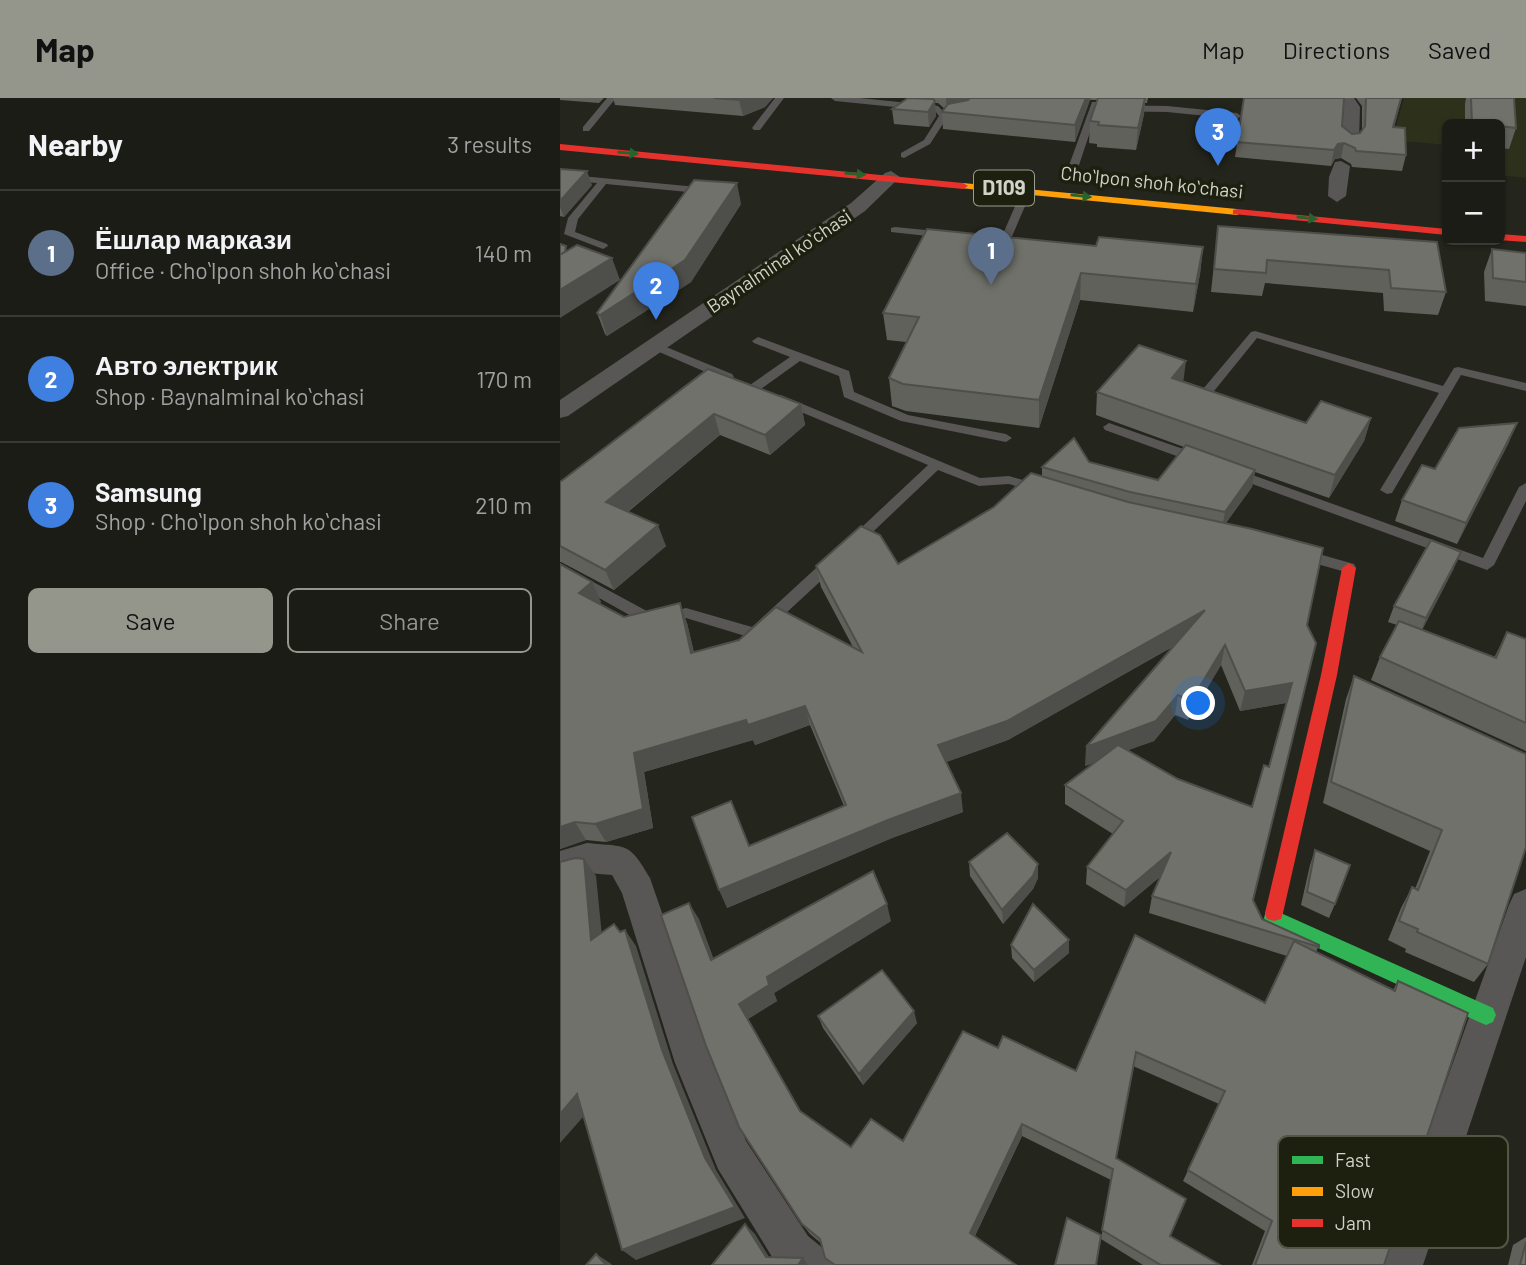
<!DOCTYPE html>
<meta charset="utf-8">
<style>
:root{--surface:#1b1c15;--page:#24251e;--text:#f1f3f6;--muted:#a0a1a0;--line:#393a34;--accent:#94968c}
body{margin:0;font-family:Barlow,sans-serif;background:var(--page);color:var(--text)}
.controls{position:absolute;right:21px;top:21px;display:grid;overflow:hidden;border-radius:10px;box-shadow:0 2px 5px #0004}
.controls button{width:63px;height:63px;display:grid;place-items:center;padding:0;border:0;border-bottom:2px solid var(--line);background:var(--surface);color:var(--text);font:35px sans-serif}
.you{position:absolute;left:639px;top:606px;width:24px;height:24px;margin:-18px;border:5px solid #fff;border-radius:50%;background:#1a73e8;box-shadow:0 0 0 10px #1a73e833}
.badge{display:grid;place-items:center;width:46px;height:46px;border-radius:50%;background:var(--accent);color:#fff;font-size:23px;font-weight:700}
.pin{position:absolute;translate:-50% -58px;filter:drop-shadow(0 2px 4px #0008)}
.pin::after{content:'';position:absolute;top:37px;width:24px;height:21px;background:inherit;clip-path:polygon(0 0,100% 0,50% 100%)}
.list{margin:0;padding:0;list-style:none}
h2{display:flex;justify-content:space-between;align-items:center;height:91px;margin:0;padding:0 28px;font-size:30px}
h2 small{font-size:23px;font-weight:400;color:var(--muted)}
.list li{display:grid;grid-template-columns:46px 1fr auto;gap:21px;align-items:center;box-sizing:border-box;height:126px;padding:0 28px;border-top:2px solid var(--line)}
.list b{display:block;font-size:26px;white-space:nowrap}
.list p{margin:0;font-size:23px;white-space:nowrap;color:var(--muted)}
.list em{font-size:23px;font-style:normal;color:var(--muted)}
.actions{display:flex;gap:14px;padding:21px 28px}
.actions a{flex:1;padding:16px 0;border:2px solid var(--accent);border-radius:10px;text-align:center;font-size:24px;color:var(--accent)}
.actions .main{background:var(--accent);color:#111}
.map{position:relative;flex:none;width:966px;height:1167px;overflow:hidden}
header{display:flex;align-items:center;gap:42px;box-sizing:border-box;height:98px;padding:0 35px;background:var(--accent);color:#111}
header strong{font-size:33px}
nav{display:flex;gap:38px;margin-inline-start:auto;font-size:24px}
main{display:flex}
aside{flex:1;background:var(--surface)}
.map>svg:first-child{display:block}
.built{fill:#2d301a}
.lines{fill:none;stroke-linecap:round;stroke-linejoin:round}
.lane{fill:#595656;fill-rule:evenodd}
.street{fill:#595656;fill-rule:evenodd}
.fast{fill:#30b455;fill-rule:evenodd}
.slow{fill:#ff9f0a;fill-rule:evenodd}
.jam{fill:#e5322d;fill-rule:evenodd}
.wall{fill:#60615b;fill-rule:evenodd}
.shaded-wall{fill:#4e4f4a}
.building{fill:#70716a;stroke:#4e4f4a;stroke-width:2}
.oneway{fill:#26632e}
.labels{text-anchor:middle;stroke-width:7;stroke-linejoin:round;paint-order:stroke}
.far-street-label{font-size:19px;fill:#d1d3c8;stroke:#1d200f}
.shield{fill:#1d200f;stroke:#9b9d90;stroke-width:2}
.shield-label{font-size:21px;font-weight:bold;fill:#d1d3c8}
.key{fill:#1d200f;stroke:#535646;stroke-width:2}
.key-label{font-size:19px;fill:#d1d3c8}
</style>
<header>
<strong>Map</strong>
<nav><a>Map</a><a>Directions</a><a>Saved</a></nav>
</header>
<main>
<aside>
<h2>Nearby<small>3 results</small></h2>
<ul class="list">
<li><span class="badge" style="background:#5c6f8a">1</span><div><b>Ёшлар маркази</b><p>Office · Choʻlpon shoh koʻchasi</p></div><em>140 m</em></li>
<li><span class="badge" style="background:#3f7fe0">2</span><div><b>Авто электрик</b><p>Shop · Baynalminal koʻchasi</p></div><em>170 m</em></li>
<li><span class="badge" style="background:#3f7fe0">3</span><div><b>Samsung</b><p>Shop · Choʻlpon shoh koʻchasi</p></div><em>210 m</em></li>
</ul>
<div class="actions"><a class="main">Save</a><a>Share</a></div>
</aside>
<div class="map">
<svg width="966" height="1167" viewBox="0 0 966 1167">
<rect width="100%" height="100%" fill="#24251c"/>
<path class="built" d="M844 0H966V80L940 77V26H887V47L832 42Z"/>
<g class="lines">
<g class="lane">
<path d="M47 0H56L29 33H23V29Z"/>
<path d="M215 0H224L200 32H194L192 30Z"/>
<path d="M271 0H300L378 8 388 18 370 46 344 60 341 59V55L364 42 379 18 375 13 275 3Z"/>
<path d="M532 4H538L539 7 607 8 677 15 681 18 677 21 607 14 537 13 517 73 509 75 507 73Z"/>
<path d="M0 76 148 90 153 93 148 96 46 86 18 121 15 134 47 146 48 148 43 151 4 136 8 120 37 85 0 82Z"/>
<path d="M467 89 472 92 450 143 441 145 440 143 462 92Z"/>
<path d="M335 129 386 134 391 137 386 140 331 134V130Z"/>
<path d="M695 233 883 288 894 270 898 269 966 285V293L901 277 832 395 827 396 820 392 879 295 697 240 646 303H638V297L691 234Z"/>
<path d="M198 239 289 273 294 294 348 317 446 336 452 340 446 344 341 323 284 299 279 278 240 263 198 293H190V287L230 259 194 245 192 243Z"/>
<path d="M94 244 172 276 174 279 168 283 164 282 90 250 88 248Z"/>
<path d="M221 297 420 380 449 378 483 388 485 391 478 395 449 386 419 388 378 372 297 449H287L285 446 287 443 368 367 217 304 215 301Z"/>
<path d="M549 325 643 358 645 361 643 364H633L545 332 543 329Z"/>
<path d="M673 370 923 460 959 389 966 385V403L934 467 927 472 668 377V371Z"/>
<path d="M741 451 794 466 796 470 789 475 736 460 734 456Z"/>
<path d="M273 458 280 463 278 467 200 539 195 541 126 520 94 530 89 528 0 478V466L96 518 126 510 192 529 268 459Z"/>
</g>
<g class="street">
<path d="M777 0H794L800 9 799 44 796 48 790 49 781 44 784 9Z"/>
<path d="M781 63 790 68 786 98 777 104 768 98 769 79 775 64Z"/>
<path d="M331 73 340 79 305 113 8 318 0 320V302L291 105 325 75Z"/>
<path d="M27 745C68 749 69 744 90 780L153 963 186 1043 248 1138 265 1152 271 1167H217L158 1071 115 965 62 795 52 777 27 775 0 783V753Z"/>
<path d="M966 791V859L863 1167H821L949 807 954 796Z"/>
</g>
<path class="fast" d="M714 807 721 809 723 816 933 910 936 917 933 924 926 927 919 924 706 826 704 820 707 809Z"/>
<path class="slow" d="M403 85 677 111 682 114 677 117 400 90 398 88Z"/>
<g class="jam">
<path d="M0 46 403 85 408 88 403 91 0 52Z"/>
<path d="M677 111 887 131V137L673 116V112Z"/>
<path d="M940 136 966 138V144L938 142Z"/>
<path d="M789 465 796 470 777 577 723 815 721 821 714 823 707 821 705 815 761 577 782 470Z"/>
</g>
</g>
<g class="wall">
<path d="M0 0H44L39 5 0 2Z"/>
<path d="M53 0H213L205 9 183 18 55 7Z"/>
<path d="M348 0H588L587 5H585L584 16 576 52 537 49V46L529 45 530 23 537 2H530L515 44 383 31 382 14 385 11 378 5H375L376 18 369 29 334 26 332 11Z"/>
<path d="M684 0 782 28 792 36 800 35 802 33V8L796 0H842L834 29 846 57 842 73 792 69 791 66 781 60 775 61 771 68 675 59Z"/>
<path d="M906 0H954L956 30 949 51 940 50V26H905V6Z"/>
<path d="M0 71 32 87 4 119 0 118Z"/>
<path d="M181 106 131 184 47 238 45 236 37 215Z"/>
<path d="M658 128 877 144 886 194 878 217 824 213 823 195 705 185 702 198 651 194Z"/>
<path d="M536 148 643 149 640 176 633 214 520 202 479 330 346 313 332 308 329 280 346 244 327 242 323 215Z"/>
<path d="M932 151 966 155V208L925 203 924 174Z"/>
<path d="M148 271 241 306 245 327 210 357 160 337 68 414 106 448 54 492 1 464H0V384Z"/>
<path d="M624 283 746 325 811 320 804 343 769 400 695 374 692 389 666 425 747 527 693 802 702 821 759 847 756 854 833 892 838 883 824 1167H692L705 1133 623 1083 659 1006 573 968 556 1060 611 1138 660 1167H583L541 1141 551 1082 462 1038 415 1138 456 1167H271L265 1160 262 1146 250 1136 242 1126 139 821 153 861 331 823 214 895 217 903 188 921 240 1013 291 1049 343 1043 438 950 516 973 705 905 727 858 589 815 592 798 601 778 564 809 526 786 527 769 553 736 505 706V687L536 664 525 668 614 548 448 642 386 664 403 714 332 740 167 810 189 748 284 708 250 627 195 647 193 642 84 674 93 730 46 744 26 742 0 751V466L41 504 39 506 64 519 127 525 134 555 293 549 261 489 256 468 338 466 434 409 482 378V369L529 364 598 382 624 349 536 317 537 294ZM661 567 680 613 726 605 709 669 692 709 618 681 567 652 594 643 615 617 628 622Z"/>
<path d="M957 325 948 346 897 446 835 423 842 402 875 371Z"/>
<path d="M894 470 862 532 934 560 947 534 966 541V653L811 582 820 559 837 527 828 524 834 508Z"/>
<path d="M794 578 966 656 928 866 914 884 845 854 846 851 828 842 841 810 852 789 855 791 870 753 763 705 786 601Z"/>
<path d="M755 752 775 806 769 820 741 807 750 767Z"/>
<path d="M409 764 478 766V780L473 791 443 826 410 778Z"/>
<path d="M451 847 509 855 474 884 452 860Z"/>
<path d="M258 918 357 925 303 987 263 930Z"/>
<path d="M966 1139V1167H948L953 1147Z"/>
</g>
<g class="shaded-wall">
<path d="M185 0H213L205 9 183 18 179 2Z"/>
<path d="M386 0H420L387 12Z"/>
<path d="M526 0H531L530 2 515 44V27Z"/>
<path d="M585 0 584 16 576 52 578 30Z"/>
<path d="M375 3 376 18 369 29 368 14Z"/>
<path d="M784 45 781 60 775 61 771 68 774 52 778 46Z"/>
<path d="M27 73 32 87 4 119 0 109V103Z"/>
<path d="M177 85 181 106 131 184 47 238 40 217Z"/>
<path d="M643 149 640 176 633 214 636 186Z"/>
<path d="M52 160 60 182 0 220V192Z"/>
<path d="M521 175 520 202 479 330V302Z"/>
<path d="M626 263 623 286 612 280Z"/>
<path d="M241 306 245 327 210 357 205 337Z"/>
<path d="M154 316 160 337 55 424 46 404Z"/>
<path d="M811 320 804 343 769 400 775 377Z"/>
<path d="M957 325 948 346 897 446 906 425Z"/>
<path d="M695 372 692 389 662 430 665 414Z"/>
<path d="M98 427 106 448 54 492 45 472Z"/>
<path d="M901 454 894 470 860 536 866 520Z"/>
<path d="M32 484 41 504 28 515 19 495Z"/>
<path d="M120 505 127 525 139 575 131 555Z"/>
<path d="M645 512 641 532 448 642 381 666 378 647Z"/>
<path d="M665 547 661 567 628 622 631 603Z"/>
<path d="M732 585 726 605 680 613 685 593Z"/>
<path d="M618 597 615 617 594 643 525 668 526 649Z"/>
<path d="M245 608 250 627 195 647 193 642 84 674 93 730 46 744 35 726 74 655 186 622Z"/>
<path d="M401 695 403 714 332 740 167 810 159 792 328 722Z"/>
<path d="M15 724 26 742 0 751V729Z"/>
<path d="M611 754 608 772 564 809 566 792Z"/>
<path d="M24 761 36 778 44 858 31 842Z"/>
<path d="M478 766V780L473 791 443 826 442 812Z"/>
<path d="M129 805 139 821 160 878 151 862Z"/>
<path d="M327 806 331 823 214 895 217 903 188 921 179 906 207 879Z"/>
<path d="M65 832 76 848 113 966 156 1072 185 1120 76 1162 62 1152 145 1060 102 952Z"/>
<path d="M509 842V855L474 884V872Z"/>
<path d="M354 913 357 925 303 987 299 976Z"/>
<path d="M17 996 31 1010 0 1045V1016Z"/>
<path d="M462 1026V1038L412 1144 410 1135Z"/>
<path d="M185 1126 195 1136 214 1167 206 1159Z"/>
<path d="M36 1156 50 1165 52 1167H46Z"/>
<path d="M243 1160 248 1167H238Z"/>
</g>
<g class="building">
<path d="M154 0H185L179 2Z"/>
<path d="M348 0 373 1 375 3 368 14 332 11Z"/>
<path d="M410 0H526L515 27 382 14 388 6 408 2Z"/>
<path d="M538 0H585L578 30 538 27 539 24 530 23Z"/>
<path d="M684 0H784L782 28 792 36 800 35 805 28 806 0H841L833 29 845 30 846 57 796 53 795 50 784 45 778 46 774 52 677 44Z"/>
<path d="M911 0H954L956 30 940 28V26L912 25Z"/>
<path d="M0 71 27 73 0 103Z"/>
<path d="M134 82 177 85 125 162 40 217 37 215Z"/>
<path d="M658 128 877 144 886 194 831 190 829 172 707 162 706 175 654 171Z"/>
<path d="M367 131 536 148 539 139 643 149 636 186 521 175 479 302 343 286 329 280 359 219 323 215Z"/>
<path d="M0 146 6 148 5 154 0 157Z"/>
<path d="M17 147 52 160 0 192V157Z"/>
<path d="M932 151 966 155V184L933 180Z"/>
<path d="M579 247 626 263 612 280 746 325 761 303 811 320 775 377 537 294Z"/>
<path d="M148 271 241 306 205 337 154 316 46 404 98 427 45 472 0 448V384Z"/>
<path d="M957 325 906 425 842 402 862 367 875 371 899 330Z"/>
<path d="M514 340 529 364 598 382 626 347 695 372 665 414 570 394 482 369Z"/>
<path d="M471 375 568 404 692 431 763 450 747 527 756 545 753 557 693 802 702 821 759 847V849L592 798 611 754 566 792 527 769 563 723 505 687 558 647 618 681 692 709 704 667 709 669 732 585 685 593 665 547 631 603 618 597 596 623 526 649 645 512 447 623 378 647 401 695 328 722 159 792 132 719 171 703 189 748 286 707 245 608 188 627 186 622 74 655 83 711 35 726 15 724 0 729V466L32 484 19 495 64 519 120 505 131 555 179 542 216 509 302 554 256 468 301 428 320 437 338 466 434 409Z"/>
<path d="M871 442 901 454 866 520 834 508Z"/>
<path d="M839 523 936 560 947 534 966 541V625L820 559Z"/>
<path d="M794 578 966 656V749L928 866 857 834 858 831 839 823 852 789 858 792 882 732 771 684Z"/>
<path d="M447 735 478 766 473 778 442 812 409 764Z"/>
<path d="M755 752 790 767 775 806 747 794Z"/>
<path d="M15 760 24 761 31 842 54 826 60 834 65 832 102 952 145 1060 175 1109 62 1152 17 996 0 1016V764Z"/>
<path d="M313 773 327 806 207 879 209 887 179 906 240 1013 291 1049 311 1021 343 1043 403 933 438 950 443 938 516 973 575 837 705 905 734 843 835 893 838 883 908 915 824 1167H695L712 1123 628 1072 665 993 576 954 556 1060 626 1101 610 1138 660 1167H601L542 1132 553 1071 462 1026 410 1135 456 1167H275L265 1160 260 1141 242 1126 179 1029 146 948 101 817 129 805 151 862Z"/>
<path d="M473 806 509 842 474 872 451 847Z"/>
<path d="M322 872 354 913 299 976 258 918Z"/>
<path d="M507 1120 541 1137 536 1167H495Z"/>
<path d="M185 1126 206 1159 243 1160 238 1167H152Z"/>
<path d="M966 1144V1167H960Z"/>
<path d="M36 1156 46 1167H26Z"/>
</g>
<defs><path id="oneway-solid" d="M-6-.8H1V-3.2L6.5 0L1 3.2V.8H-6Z" transform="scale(1.75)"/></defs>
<g class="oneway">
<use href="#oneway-solid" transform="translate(68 55) rotate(5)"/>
<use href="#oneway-solid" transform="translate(295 76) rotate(5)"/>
<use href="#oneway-solid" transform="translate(521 98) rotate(6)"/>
<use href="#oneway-solid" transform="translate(747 120) rotate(6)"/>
</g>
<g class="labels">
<g class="far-street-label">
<text transform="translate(592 84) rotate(6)" y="7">Choʻlpon shoh koʻchasi</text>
<text transform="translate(219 163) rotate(-34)" y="7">Baynalminal koʻchasi</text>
</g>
<rect class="shield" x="414" y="72.5" width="60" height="35" rx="5"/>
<g class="shield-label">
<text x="444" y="97">D109</text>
</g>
</g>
<rect x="718" y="1038" width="230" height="112" rx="10" class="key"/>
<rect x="732" y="1058" width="31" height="8" fill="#30b455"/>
<rect x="732" y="1089" width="31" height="9" fill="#ff9f0a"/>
<rect x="732" y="1121" width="31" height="8" fill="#e5322d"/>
<g class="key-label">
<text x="775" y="1069">Fast</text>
<text x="775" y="1100">Slow</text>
<text x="775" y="1132">Jam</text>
</g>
</svg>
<div class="controls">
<button>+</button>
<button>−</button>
</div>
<div class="you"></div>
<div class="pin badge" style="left:431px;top:187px;background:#5c6f8a">1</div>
<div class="pin badge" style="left:96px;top:222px;background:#3f7fe0">2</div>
<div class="pin badge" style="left:658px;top:68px;background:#3f7fe0">3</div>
</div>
</main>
